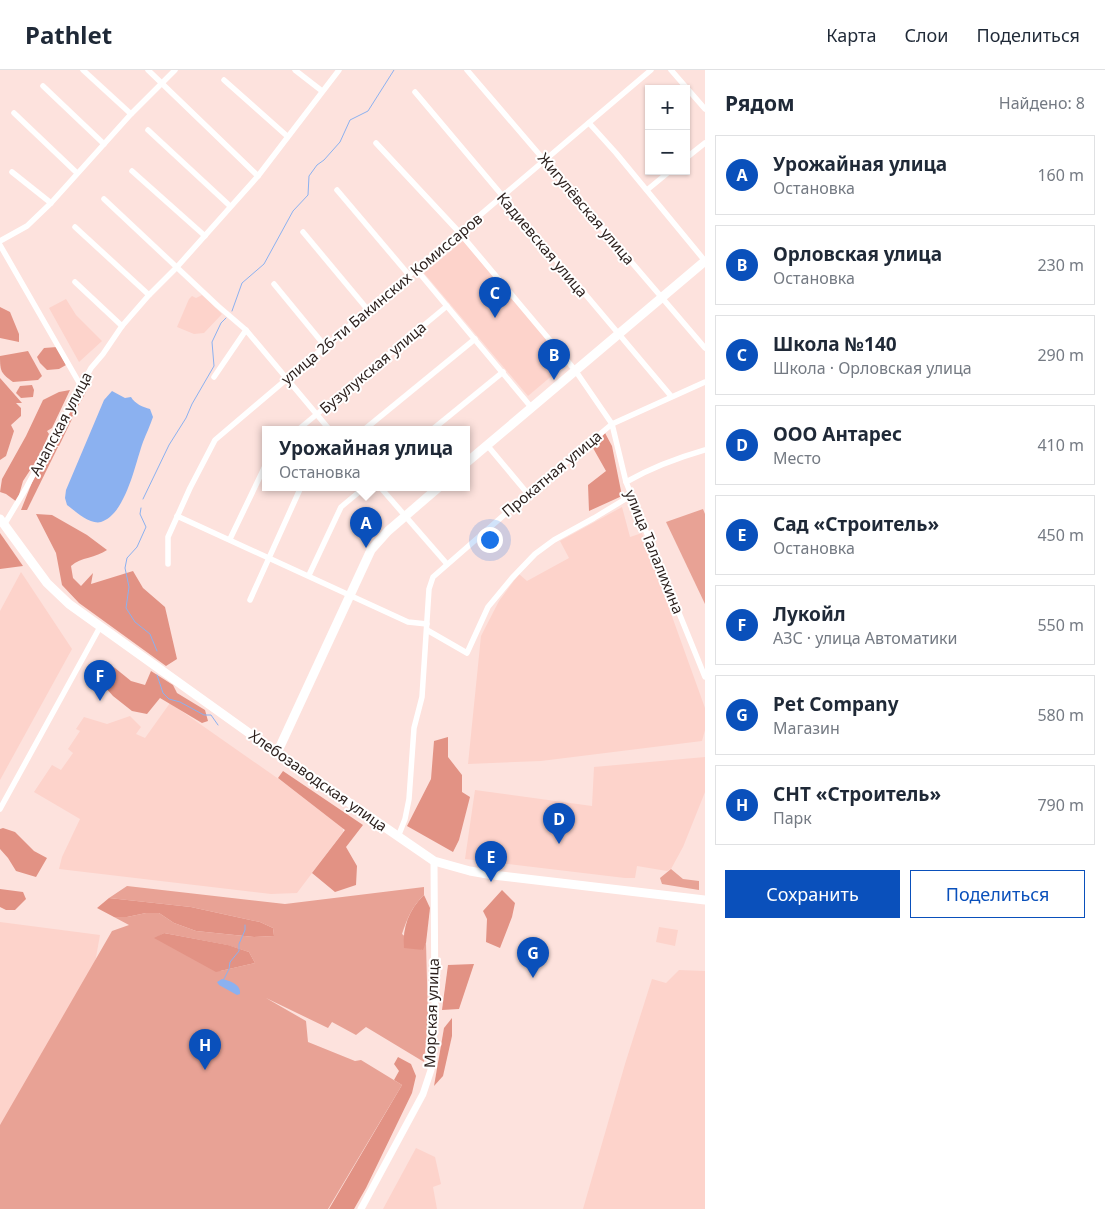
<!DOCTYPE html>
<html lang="ru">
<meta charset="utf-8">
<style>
:root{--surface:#fff;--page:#f6f6f7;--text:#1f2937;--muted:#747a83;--line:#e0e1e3;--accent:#0a50bb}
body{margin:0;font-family:"Noto Sans",sans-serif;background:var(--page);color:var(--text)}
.controls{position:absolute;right:15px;top:15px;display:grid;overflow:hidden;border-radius:0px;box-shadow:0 1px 4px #0004}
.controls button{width:45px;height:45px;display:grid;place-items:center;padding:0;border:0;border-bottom:1px solid var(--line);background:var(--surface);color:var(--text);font:25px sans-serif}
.you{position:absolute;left:489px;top:469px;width:18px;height:18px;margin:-12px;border:4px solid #fff;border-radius:50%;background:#1a73e8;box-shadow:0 0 0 8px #1a73e833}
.badge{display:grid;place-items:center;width:32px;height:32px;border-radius:50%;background:var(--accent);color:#fff;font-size:16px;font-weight:700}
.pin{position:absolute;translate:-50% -41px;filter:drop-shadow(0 1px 2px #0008)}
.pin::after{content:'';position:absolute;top:26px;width:18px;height:15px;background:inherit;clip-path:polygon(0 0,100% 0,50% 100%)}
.popup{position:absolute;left:262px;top:356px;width:208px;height:65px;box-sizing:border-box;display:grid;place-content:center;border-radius:0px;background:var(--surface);filter:drop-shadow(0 1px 4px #0005);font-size:16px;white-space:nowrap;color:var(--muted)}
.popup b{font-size:19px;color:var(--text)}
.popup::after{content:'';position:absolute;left:50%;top:100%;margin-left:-10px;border:10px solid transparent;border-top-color:var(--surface)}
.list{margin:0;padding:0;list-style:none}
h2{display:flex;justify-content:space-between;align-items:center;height:65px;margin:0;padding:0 20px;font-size:21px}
h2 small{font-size:16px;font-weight:400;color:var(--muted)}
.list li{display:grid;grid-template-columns:32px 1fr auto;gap:15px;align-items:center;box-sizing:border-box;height:80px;margin:0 10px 10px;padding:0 10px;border:1px solid var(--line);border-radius:0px}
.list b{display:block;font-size:19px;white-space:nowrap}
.list p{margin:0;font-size:16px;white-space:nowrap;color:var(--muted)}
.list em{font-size:16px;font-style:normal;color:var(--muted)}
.actions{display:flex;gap:10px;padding:15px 20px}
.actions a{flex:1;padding:11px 0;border:1px solid var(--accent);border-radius:0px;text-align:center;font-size:18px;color:var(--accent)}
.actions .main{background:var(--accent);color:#fff}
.map{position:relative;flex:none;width:705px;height:1139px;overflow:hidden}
header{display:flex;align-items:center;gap:30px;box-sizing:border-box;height:70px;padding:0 25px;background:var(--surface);border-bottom:1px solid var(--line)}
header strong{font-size:24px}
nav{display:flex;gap:28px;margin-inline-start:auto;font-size:18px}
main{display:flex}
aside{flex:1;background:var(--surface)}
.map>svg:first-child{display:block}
.built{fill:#fdd3cb}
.green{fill:#e8a295;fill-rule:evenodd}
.forest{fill:#e29284}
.water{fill:#8bb1f0}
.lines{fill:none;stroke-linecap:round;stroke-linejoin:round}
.stream{stroke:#8bb1f0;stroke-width:1}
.minor{stroke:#fff;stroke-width:5.5}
.tertiary{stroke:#fff;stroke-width:7}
.secondary{stroke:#fff;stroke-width:9}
.primary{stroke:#fff;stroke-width:9}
.labels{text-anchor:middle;stroke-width:4;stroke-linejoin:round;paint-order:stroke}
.street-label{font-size:15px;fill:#2b1f1c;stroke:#fff}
</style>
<header>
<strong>Pathlet</strong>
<nav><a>Карта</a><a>Слои</a><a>Поделиться</a></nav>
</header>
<main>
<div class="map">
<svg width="705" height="1139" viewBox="0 0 705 1139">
<rect width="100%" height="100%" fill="#fde2dd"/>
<g class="built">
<path d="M463 171 567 293 528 326 424 203Z"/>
<path d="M202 225 222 244 204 263 194 264 177 257 189 229 192 226 196 228Z"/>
<path d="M66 229 76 245 102 271 79 292 49 238Z"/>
<path d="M622 437 630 467 642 463 705 638V660L702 671 541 691 468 694 481 566 499 531 519 504 527 511 569 488 560 471Z"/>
<path d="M21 502 72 579 0 710V541Z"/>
<path d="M170 633 343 754V762L297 823 271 824 59 799 62 787 80 749 34 722 52 695 61 700 73 683 68 679 80 661 76 659 84 647 107 654 130 646 141 657 136 664 145 668Z"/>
<path d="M705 687V722L683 777 671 799 667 801 637 796 635 808H625L465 789 475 720 592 736 594 697Z"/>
<path d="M0 852 100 865 95 893 0 1056Z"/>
<path d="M659 857 678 860 675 876 656 872Z"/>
<path d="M679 900 705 901V1139H583L625 994 652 909 666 913Z"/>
<path d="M416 1078 435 1087 441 1114 433 1117 437 1139H383Z"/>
</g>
<g class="green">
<path d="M703 439 705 444V534L666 452Z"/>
<path d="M671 799 683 809 699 811V820L662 814 660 808Z"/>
<path d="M127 816 285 834 424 817V825C412 836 407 849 402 864L422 880 426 873 428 949 424 992 366 957 356 965 332 952 328 958 266 928 306 951 308 972 355 991 361 990 402 1015 328 1139H0V1055L112 861 129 855 114 847H127L146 843H159L174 853 196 861 254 867 274 866 273 858 260 852 191 837 109 828ZM164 863 227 875 249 882 255 893 220 901 159 866Z"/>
</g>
<g class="forest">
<path d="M0 237 10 242 19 264V272L0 268Z"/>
<path d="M57 277 66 295 59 299 47 300 40 293 37 287 44 278Z"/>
<path d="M28 281 42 306 38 310 13 312C1 303 0 302 0 286Z"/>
<path d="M0 308 22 333H16L21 338V346L11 355 14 361 6 386 0 390Z"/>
<path d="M32 315 34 320 33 327 21 328 16 323 20 316Z"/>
<path d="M70 320 52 358 47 361 49 364 40 385 23 411 17 432 6 424 0 422 2 409 26 366 43 330 59 322Z"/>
<path d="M79 322H86L72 347 67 346Z"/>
<path d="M66 349H72L59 376 53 375Z"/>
<path d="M605 363 612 376 622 426 589 441 588 415 606 401 593 378Z"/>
<path d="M51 377H58L27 440H21L33 410Z"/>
<path d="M36 444 52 445 87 465 107 480C96 488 81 487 71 496L73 508 81 516 93 503 91 514 133 501 143 518 165 537 177 589 166 596 79 533 62 515 56 483Z"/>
<path d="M0 463 23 496 0 499Z"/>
<path d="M103 592 115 598 131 611 145 615 151 601 173 615 177 623 205 640 208 651 202 653 160 628 147 644 132 641 113 626 96 607 98 598Z"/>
<path d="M448 667V687L462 705V722L470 727 459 770 453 782 407 756 431 709 434 671Z"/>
<path d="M283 701 363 755 346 777 357 796 356 815 335 822 312 803 345 760 278 708Z"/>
<path d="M3 758 15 762 34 781 47 788 36 807 16 801 8 788 0 779V759Z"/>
<path d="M0 819 23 822 26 829 15 840H6L0 837Z"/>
<path d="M502 820 515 833 512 847 500 878 486 872 487 849 483 841Z"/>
<path d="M424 825 430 838 426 873 423 880 404 878C402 858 409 839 424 825Z"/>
<path d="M109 828 191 837 260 852 273 858 274 866 254 867 196 861 174 853 159 843H146L127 847H114L97 838Z"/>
<path d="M164 863 228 875 249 882 255 893 216 902 154 868Z"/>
<path d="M474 894 459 939 442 940 448 895Z"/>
<path d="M452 948V966L443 1006 434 1016 444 958Z"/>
<path d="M398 987 411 994 416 1006 412 1023 366 1118 354 1139H329L402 1015 394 1010 399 1001 394 994Z"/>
</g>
<g class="water">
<path d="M112 321 125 328 131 327C135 334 143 337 150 339L153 347C150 356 146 364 143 372 135 394 126 444 101 452 90 455 75 441 67 435L65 428 66 420 104 330Z"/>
<path d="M222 909C230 911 241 914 240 924L237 925 219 915 217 912Z"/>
</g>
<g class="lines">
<g class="stream">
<path d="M232 241 242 213 264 194 293 141 308 125 309 106 317 95 324 90 340 72 350 50 368 41 394 0"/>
<path d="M143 429 169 375 186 348 192 334 214 296 212 272 221 253 226 248"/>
<path d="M141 438 140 444 146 457 137 477 127 488 125 498 129 517 126 538 135 552 150 564 157 581"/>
<path d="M157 605 163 623 169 629 180 632 204 645H211L218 655"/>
<path d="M223 911 229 899 230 892 239 881V874L245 860V855"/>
</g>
<g class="minor">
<path d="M83 0 131 44"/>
<path d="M148 0 258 106"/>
<path d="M295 0 322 21"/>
<path d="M467 0 705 278"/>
<path d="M671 0 705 39"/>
<path d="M224 10 287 66"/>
<path d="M43 16 104 74"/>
<path d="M415 22 671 326"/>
<path d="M14 43 77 103"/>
<path d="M589 53 616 83 705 191"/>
<path d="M148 60 230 136"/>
<path d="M376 73 459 162 575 300 612 354 626 412 705 607"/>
<path d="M686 88 705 73"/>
<path d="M132 101 205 166"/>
<path d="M12 102 51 133"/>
<path d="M337 120 409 205"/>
<path d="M647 120 670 101"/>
<path d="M104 129 218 236 246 260"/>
<path d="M75 157 149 225"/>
<path d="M303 162 368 240"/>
<path d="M0 171 27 156 51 133 131 44 175 0"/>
<path d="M0 175 81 316"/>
<path d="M416 199 531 337"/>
<path d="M75 212 122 256"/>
<path d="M274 214 325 276"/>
<path d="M214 307 246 260 329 359"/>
<path d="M299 359 447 236"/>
<path d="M365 359 475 269"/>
<path d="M433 359 503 302"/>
<path d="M487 375 528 424"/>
<path d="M626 412C651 398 677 388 705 380"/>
<path d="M380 417 447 494"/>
<path d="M177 446 408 552 427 554"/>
<path d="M4 455 25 420 91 298 103 284 122 256 149 225 177 197 258 106 339 0"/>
<path d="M230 469 266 394"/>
<path d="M168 494V467L190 418 215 370 651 0"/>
<path d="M309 505 341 437 365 417"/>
<path d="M250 530 301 417"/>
<path d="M427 560 467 583 488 537 512 508 535 484 554 470 594 448 632 425"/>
<path d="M0 739 100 557"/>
<path d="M398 767 405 749 409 729 414 658 422 627 429 519 433 507 528 424 612 354 705 312"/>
</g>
<path class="tertiary" d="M361 1139 423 1024 431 1000 435 945 434 791"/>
<g class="secondary">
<path d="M466 393 705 191"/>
<path d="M277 683 371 480 388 461 439 417"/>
</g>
<path class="primary" d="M0 449 47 513 69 534 277 683 434 791 470 801 493 805 705 830"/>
</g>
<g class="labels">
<g class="street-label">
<text transform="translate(586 139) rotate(50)" y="5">Жигулёвская улица</text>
<text transform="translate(542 175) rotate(50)" y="5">Кадиевская улица</text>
<text transform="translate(382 229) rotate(-40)" y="5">улица 26-ти Бакинских Комиссаров</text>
<text transform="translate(373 298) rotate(-40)" y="5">Бузулукская улица</text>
<text transform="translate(61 354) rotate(-62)" y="5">Анапская улица</text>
<text transform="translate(552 404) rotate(-40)" y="5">Прокатная улица</text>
<text transform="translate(654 482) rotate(68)" y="5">улица Талалихина</text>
<text transform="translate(318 711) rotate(35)" y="5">Хлебозаводская улица</text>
<text transform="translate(432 943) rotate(-88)" y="5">Морская улица</text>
</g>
</g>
</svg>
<div class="controls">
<button>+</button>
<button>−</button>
</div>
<div class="you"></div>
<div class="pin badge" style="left:366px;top:478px">A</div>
<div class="popup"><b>Урожайная улица</b>Остановка</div>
<div class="pin badge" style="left:554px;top:310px">B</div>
<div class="pin badge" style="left:495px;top:248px">C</div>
<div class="pin badge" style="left:559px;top:774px">D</div>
<div class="pin badge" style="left:491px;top:812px">E</div>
<div class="pin badge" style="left:100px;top:631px">F</div>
<div class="pin badge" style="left:533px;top:908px">G</div>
<div class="pin badge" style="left:205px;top:1000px">H</div>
</div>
<aside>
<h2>Рядом<small>Найдено: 8</small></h2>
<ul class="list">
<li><span class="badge">A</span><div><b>Урожайная улица</b><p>Остановка</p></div><em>160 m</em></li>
<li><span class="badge">B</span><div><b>Орловская улица</b><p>Остановка</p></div><em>230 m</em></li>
<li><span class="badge">C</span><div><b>Школа №140</b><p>Школа · Орловская улица</p></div><em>290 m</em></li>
<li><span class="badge">D</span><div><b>ООО Антарес</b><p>Место</p></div><em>410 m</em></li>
<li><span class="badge">E</span><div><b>Сад «Строитель»</b><p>Остановка</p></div><em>450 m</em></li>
<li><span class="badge">F</span><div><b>Лукойл</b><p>АЗС · улица Автоматики</p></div><em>550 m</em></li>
<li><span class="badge">G</span><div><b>Pet Company</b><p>Магазин</p></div><em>580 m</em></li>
<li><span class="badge">H</span><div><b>СНТ «Строитель»</b><p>Парк</p></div><em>790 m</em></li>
</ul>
<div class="actions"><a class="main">Сохранить</a><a>Поделиться</a></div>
</aside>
</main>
